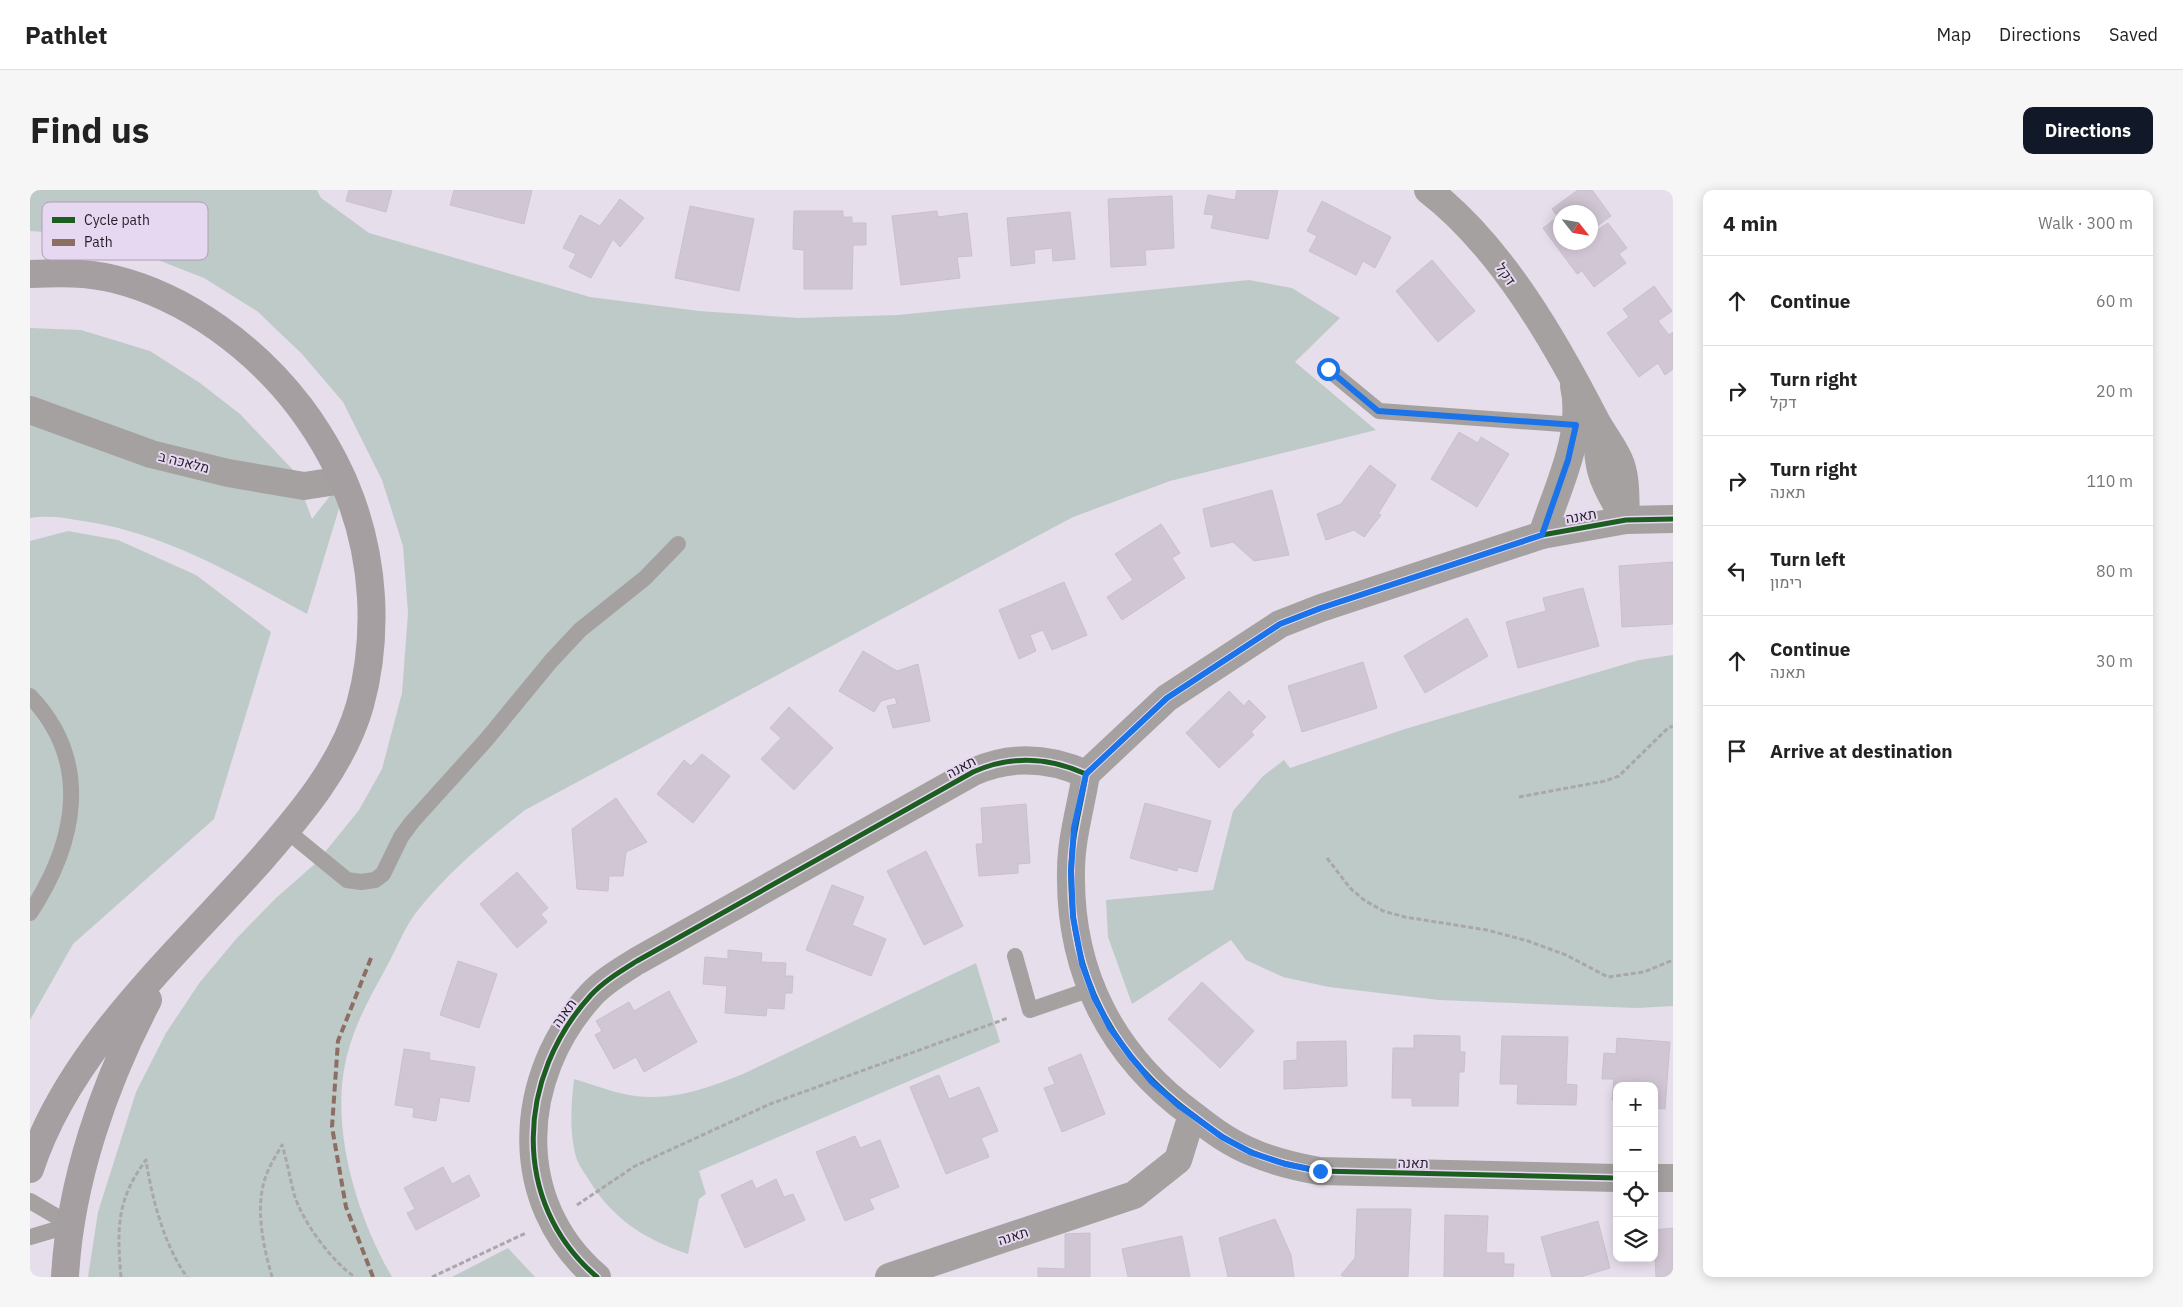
<!DOCTYPE html>
<meta charset="utf-8">
<style>
:root{--surface:#fff;--page:#f6f6f6;--text:#222;--muted:#767676;--line:#e0e0e0;--accent:#111827}
body{margin:0;font-family:"IBM Plex Sans",Heebo,sans-serif;background:var(--page);color:var(--text)}
.controls{position:absolute;right:15px;bottom:15px;display:grid;overflow:hidden;border-radius:10px;box-shadow:0 2px 12px #0003}
.controls button{width:45px;height:45px;display:grid;place-items:center;padding:0;border:0;border-bottom:1px solid var(--line);background:var(--surface);color:var(--text);font:25px sans-serif}
.compass{position:absolute;left:1523px;top:15px;width:45px;height:45px;border-radius:50%;background:var(--surface);box-shadow:0 2px 12px #0003;rotate:121deg}
.stop{position:absolute;width:15px;height:15px;margin:-11px;border:4px solid #1a73e8;border-radius:50%;background:#fff}
.stop.end{background:#1a73e8;border-color:#fff;box-shadow:0 1px 5px #0008}
.list{margin:0;padding:0;list-style:none}
h2{display:flex;justify-content:space-between;align-items:center;height:65px;margin:0;padding:0 20px;font-size:21px}
h2 small{font-size:16px;font-weight:400;color:var(--muted)}
.list li{display:grid;grid-template-columns:32px 1fr auto;gap:15px;align-items:center;box-sizing:border-box;height:90px;padding:0 20px;border-top:1px solid var(--line)}
.list b{display:block;font-size:19px;white-space:nowrap}
.list p{margin:0;font-size:16px;white-space:nowrap;color:var(--muted)}
.list em{font-size:16px;font-style:normal;color:var(--muted)}
.icon{flex:none;width:28px;height:28px;fill:none;stroke:currentColor;stroke-width:2;stroke-linecap:round;stroke-linejoin:round}
.map{position:relative;flex:none;width:1643px;height:1087px;overflow:hidden;border-radius:10px}
header{display:flex;align-items:center;gap:30px;box-sizing:border-box;height:70px;padding:0 25px;background:var(--surface);border-bottom:1px solid var(--line)}
header strong{font-size:24px}
nav{display:flex;gap:28px;margin-inline-start:auto;font-size:18px}
.intro{display:flex;align-items:center;justify-content:space-between;box-sizing:border-box;height:120px;padding:0 30px}
h1{margin:0;font-size:35px}
.button{padding:12px 22px;border-radius:10px;background:var(--accent);color:#fff;font-size:18px;font-weight:700}
main{display:flex;gap:30px;padding:0 30px}
aside{flex:1;background:var(--surface);border-radius:10px;box-shadow:0 2px 12px #0003}
.map>svg:first-child{display:block}
.green{fill:#becac8}
.building{fill:#d1c7d4;stroke:#c8c1cc;fill-rule:evenodd}
.lines{fill:none;stroke-linecap:round;stroke-linejoin:round}
.path{stroke:#aaa7aa;stroke-width:3;stroke-dasharray:5 2.5;stroke-linecap:butt}
.service{stroke:#a5a1a1;stroke-width:16}
.minor{stroke:#a5a1a1;stroke-width:28}
.secondary{stroke:#a59fa2;stroke-width:28}
.quiet{stroke:#8d6e63;stroke-width:4;stroke-dasharray:8 4;stroke-linecap:butt}
.cycleway-casing{stroke:#e7d8f1;stroke-width:8}
.cycleway{stroke:#1b5e20;stroke-width:5}
.route{stroke:#1a73e8;stroke-width:6}
.labels{text-anchor:middle;stroke-width:4;stroke-linejoin:round;paint-order:stroke}
.street-label{font-size:14px;fill:#231e27;stroke:#e7d8f1}
.key{fill:#e7d8f1;stroke:#aca0b4;stroke-width:1}
.key-label{font-size:14px;fill:#231e27}
</style>
<header>
<strong>Pathlet</strong>
<nav><a>Map</a><a>Directions</a><a>Saved</a></nav>
</header>
<div class="intro"><h1>Find us</h1><a class="button">Directions</a></div>
<main>
<div class="map">
<svg width="1643" height="1087" viewBox="0 0 1643 1087">
<rect width="100%" height="100%" fill="#e6deeb"/>
<g class="green">
<path d="M0 0H287L291 8 339 43 560 107 669 121 769 128 868 125 1219 90 1262 98 1310 128 1265 172 1346 240 1140 291 1043 327 495 620C457 650 419 681 388 720 375 736 367 758 357 776 342 804 326 831 318 862 298 933 326 1025 362 1087H58L68 1022 106 902 136 843 170 792 207 748 246 708 287 672 329 620 352 579 372 503 378 423 373 356 352 290 313 212 272 164 227 121 174 88 105 61 48 44 0 41Z"/>
<path d="M0 138 51 140 120 161 170 193 210 224 264 281 282 329 321 279 277 424C206 385 135 343 53 331 35 328 18 325 0 328Z"/>
<path d="M38 341 88 350 166 385 241 442 184 629 43 754 0 830V351Z"/>
<path d="M1643 465V816L1607 818 1409 810 1299 797 1253 787 1216 770 1201 750 1102 814 1078 747 1076 710 1183 700 1203 621 1233 586 1254 570 1260 578 1375 539 1609 470Z"/>
<path d="M946 773 970 852 669 981 676 1004 669 1009 658 1064C616 1050 582 1029 559 990 555 984 550 977 547 970 539 944 541 916 544 889 568 896 594 907 619 907 652 908 683 896 713 884Z"/>
<path d="M478 1058 505 1087H422Z"/>
</g>
<g class="building">
<path d="M319 0H362L356 22 316 11Z"/>
<path d="M424 0H502L494 34 420 15Z"/>
<path d="M1207 0H1248L1238 49 1181 38 1184 25 1174 24 1178 5 1205 10Z"/>
<path d="M1548 0H1562L1581 26 1563 39 1565 42 1578 33 1597 58 1589 64 1596 73 1564 97 1552 81 1547 84 1513 38 1528 27 1522 19ZM1530 22H1560V52H1530Z"/>
<path d="M1142 6 1144 58 1115 60 1116 75 1081 77 1078 9Z"/>
<path d="M590 9 614 28 590 57 583 49 561 88 539 77 546 64 533 58 550 25 570 36Z"/>
<path d="M1292 11 1361 47 1345 78 1333 71 1326 85 1279 61 1287 46 1277 41Z"/>
<path d="M660 16 724 29 709 101 645 88Z"/>
<path d="M764 21H813V27H822V33H836V55H823L822 99H774V60L763 59Z"/>
<path d="M907 21 908 27 937 23 942 66 927 67 930 88 871 95 862 26Z"/>
<path d="M1040 22 1045 69 1023 71 1022 58 1004 60 1005 73 981 76 977 28Z"/>
<path d="M1402 70 1445 121 1408 152 1366 101Z"/>
<path d="M1624 96 1642 121 1628 131 1639 145 1643 142V179L1635 185 1628 173 1609 187 1577 143 1599 127 1593 119Z"/>
<path d="M1429 242 1448 253 1451 247 1479 264 1447 317 1401 289Z"/>
<path d="M1340 275 1366 295 1348 324 1351 325 1334 347 1324 340 1296 350 1287 324 1311 314Z"/>
<path d="M1242 300 1259 365 1224 371 1203 352 1181 357 1173 319Z"/>
<path d="M1131 334 1150 363 1142 368 1155 388 1092 430 1077 407 1103 390 1085 364Z"/>
<path d="M1643 372V434L1592 437 1589 376Z"/>
<path d="M1034 392 1057 445 1022 460 1013 440 1000 445 1006 461 989 469 969 420Z"/>
<path d="M1553 398 1569 456 1488 478 1476 432 1516 421 1513 408Z"/>
<path d="M1437 428 1458 466 1395 503 1374 466Z"/>
<path d="M833 461 867 481 888 474 900 531 863 538 857 516 867 514 865 507 851 511 844 522 809 501Z"/>
<path d="M1333 472 1347 518 1272 542 1258 496Z"/>
<path d="M1199 501 1214 516 1219 510 1236 527 1221 542 1224 545 1189 578 1156 543Z"/>
<path d="M759 517 803 558 764 600 731 569 751 548 740 538Z"/>
<path d="M672 564 700 586 663 633 627 604 654 570 661 576Z"/>
<path d="M586 608 617 652 596 662 593 686H579L578 701 547 699 542 639Z"/>
<path d="M1115 613 1181 631 1167 682 1148 677 1147 681 1100 668Z"/>
<path d="M996 614 1000 673 988 674V683L949 686 946 654H953L951 618Z"/>
<path d="M896 661 933 736 894 755 857 681Z"/>
<path d="M487 682 518 718 511 724 517 732 487 758 450 714Z"/>
<path d="M802 695 834 707 822 735 856 749 841 786 776 760Z"/>
<path d="M698 760 732 763 731 772 756 773 755 786H763L762 803H755L754 819 737 818 736 826 695 823 697 796 673 794 675 767 698 769Z"/>
<path d="M428 771 467 784 449 838 410 825Z"/>
<path d="M1172 792 1224 841 1190 878 1138 829Z"/>
<path d="M639 801 667 852 614 882 606 867 584 879 565 845 572 841 566 831 599 812 604 821Z"/>
<path d="M1384 845 1430 846V862H1435L1434 882H1429L1428 916H1382V908H1362L1363 858H1384Z"/>
<path d="M1472 846 1538 847 1536 894 1547 895 1546 915 1487 914 1488 894H1470Z"/>
<path d="M1587 848 1640 852 1635 919 1624 918V896H1587V910H1582L1584 889H1572L1574 863 1586 864Z"/>
<path d="M1316 851 1317 896 1254 899V871L1267 870V852Z"/>
<path d="M374 859 400 863 399 870 445 877 439 912 410 907 406 931 383 927 384 918 365 915Z"/>
<path d="M1051 864 1075 924 1032 942 1014 898 1025 894 1018 878Z"/>
<path d="M909 885 919 909 949 897 968 941 951 948 959 967 916 984 880 897Z"/>
<path d="M825 946 830 958 850 950 869 997 839 1009 844 1019 815 1031 786 962Z"/>
<path d="M413 977 422 994 439 985 450 1006 386 1040 377 1023 385 1019 374 998Z"/>
<path d="M746 989 754 1007 763 1004 775 1030 715 1058 691 1005 722 990 726 999Z"/>
<path d="M1327 1019H1381L1378 1087H1314L1311 1085 1325 1068Z"/>
<path d="M1415 1025 1458 1026 1456 1063H1474V1074H1484L1483 1087H1414Z"/>
<path d="M1245 1029 1261 1065 1264 1087H1198L1189 1048Z"/>
<path d="M1568 1031 1580 1078 1550 1087H1522L1511 1047Z"/>
<path d="M1643 1038V1087H1626L1624 1040Z"/>
<path d="M1060 1043V1087H1008V1078L1035 1079V1044Z"/>
<path d="M1152 1046 1160 1087H1098L1092 1059Z"/>
</g>
<g class="lines">
<g class="path">
<path d="M1489 607 1575 591 1589 586 1638 538 1643 536"/>
<path d="M1297 668 1320 698 1334 710 1353 721 1375 727 1457 740 1498 751 1536 765 1578 787 1614 782 1643 770"/>
<path d="M547 1015 605 976 740 914 978 828"/>
<path d="M91 1087C87 1040 86 1010 116 970 122 1009 134 1055 157 1087"/>
<path d="M242 1087C233 1055 224 1015 237 983 241 973 247 964 252 955 257 971 260 988 264 1004 272 1031 302 1072 325 1087"/>
<path d="M402 1087 496 1043"/>
</g>
<g class="service">
<path d="M1298 179 1349 221 1546 235"/>
<path d="M0 506C63 572 46 653 0 723"/>
<path d="M256 640 317 690 331 692 345 690 353 684 371 647 382 632 456 550 521 471 550 440 615 388 648 354"/>
<path d="M985 766 1000 820 1061 799"/>
<path d="M0 1011 41 1035"/>
<path d="M0 1047 41 1035"/>
</g>
<g class="minor">
<path d="M1398 0C1470 55 1525 151 1566 231 1573 244 1583 256 1589 270 1597 287 1595 311 1596 330"/>
<path d="M0 220 121 264 198 283 274 296 313 290"/>
<path d="M1567 234C1568 277 1569 287 1593 325"/>
<path d="M1512 345C1527 299 1555 245 1544 196"/>
<path d="M1056 584C1051 617 1041 648 1041 681 1039 783 1082 866 1163 925 1182 940 1201 954 1224 963 1245 972 1267 977 1289 981L1587 988"/>
<path d="M1056 584 1137 508 1250 434 1291 418 1512 345 1596 330 1643 329"/>
<path d="M1624 988H1643"/>
<path d="M567 1087C479 1012 487 886 561 805 574 791 591 781 607 771L943 582C981 565 1018 567 1056 584"/>
<path d="M859 1087 1104 1005 1148 970 1162 925"/>
</g>
<g class="secondary">
<path d="M0 84C28 83 57 82 84 89 157 107 225 158 270 217 312 273 337 338 341 407 343 444 340 479 330 515 313 575 270 625 230 671 148 763 39 859 0 979"/>
<path d="M35 1087C40 992 74 894 118 810"/>
</g>
<path class="quiet" d="M341 768 308 851 302 937 316 1017 343 1087"/>
<g class="cycleway-casing">
<g id="cycleway">
<path d="M1056 584C1051 617 1041 648 1041 681 1039 783 1082 866 1163 925 1182 940 1201 954 1224 963 1245 972 1267 977 1289 981L1587 988"/>
<path d="M1056 584 1137 508 1250 434 1291 418 1512 345 1596 330 1643 329"/>
<path d="M567 1087C479 1012 487 886 561 805 574 791 591 781 607 771L943 582C981 565 1018 567 1056 584"/>
</g>
</g>
<use href="#cycleway" class="cycleway"/>
</g>
<g class="lines">
<path class="route" d="M1290 981 1255 974 1222 963 1192 947 1148 915 1122 892 1100 866 1080 838 1064 807 1052 774 1043 727 1041 681 1044 638 1056 584 1137 508 1250 434 1291 418 1512 345 1538 270 1546 235 1348 221 1298 179"/>
</g>
<g class="labels">
<g class="street-label">
<text transform="translate(1476 84) rotate(55)" y="5">דקל</text>
<text transform="translate(154 272) rotate(14)" y="5">מלאכה ב</text>
<text transform="translate(1551 326) rotate(-10)" y="5">תאנה</text>
<text transform="translate(931 577) rotate(-28)" y="5">תאנה</text>
<text transform="translate(534 823) rotate(-54)" y="5">תאנה</text>
<text transform="translate(1383 973) rotate(1)" y="5">תאנה</text>
<text transform="translate(983 1046) rotate(-18)" y="5">תאנה</text>
</g>
</g>
<rect x="12" y="12" width="166" height="58" rx="8" class="key"/>
<rect x="22" y="27" width="23" height="6" fill="#1b5e20"/>
<rect x="22" y="49" width="23" height="7" fill="#8d6e63"/>
<g class="key-label">
<text x="54" y="35">Cycle path</text>
<text x="54" y="57">Path</text>
</g>
</svg>
<div class="controls">
<button>+</button>
<button>−</button>
<button><svg class="icon" aria-label="locate" viewBox="0 0 24 24"><circle cx="12" cy="12" r="6"/><path d="M12 2v4M12 18v4M2 12h4M18 12h4"/></svg></button>
<button><svg class="icon" aria-label="layers" viewBox="0 0 24 24"><path d="M12 4l9 5-9 5-9-5zM3 14l9 5 9-5"/></svg></button>
</div>
<svg class="compass" viewBox="-18 -18 36 36"><path d="M0-13l5 13h-10z" fill="#e53935"/><path d="M0 13l5-13h-10z" fill="#767676"/></svg>
<div class="stop" style="left:1298px;top:179px"></div>
<div class="stop end" style="left:1290px;top:981px"></div>
</div>
<aside>
<h2>4 min<small>Walk · 300 m</small></h2>
<ul class="list">
<li><svg class="icon" aria-label="ahead" viewBox="0 0 24 24"><path d="M12 20V5M6 11l6-6 6 6"/></svg><div><b>Continue</b></div><em>60 m</em></li>
<li><svg class="icon" aria-label="right" viewBox="0 0 24 24"><path d="M7 20v-9h11M14 6l5 5-5 5"/></svg><div><b>Turn right</b><p>דקל</p></div><em>20 m</em></li>
<li><svg class="icon" aria-label="right" viewBox="0 0 24 24"><path d="M7 20v-9h11M14 6l5 5-5 5"/></svg><div><b>Turn right</b><p>תאנה</p></div><em>110 m</em></li>
<li><svg class="icon" aria-label="left" viewBox="0 0 24 24"><path d="M17 20v-9H6M10 6l-5 5 5 5"/></svg><div><b>Turn left</b><p>רימון</p></div><em>80 m</em></li>
<li><svg class="icon" aria-label="ahead" viewBox="0 0 24 24"><path d="M12 20V5M6 11l6-6 6 6"/></svg><div><b>Continue</b><p>תאנה</p></div><em>30 m</em></li>
<li><svg class="icon" aria-label="arrive" viewBox="0 0 24 24"><path d="M6 21V4h12l-3 4 3 4H6"/></svg><div><b>Arrive at destination</b></div></li>
</ul>
</aside>
</main>
